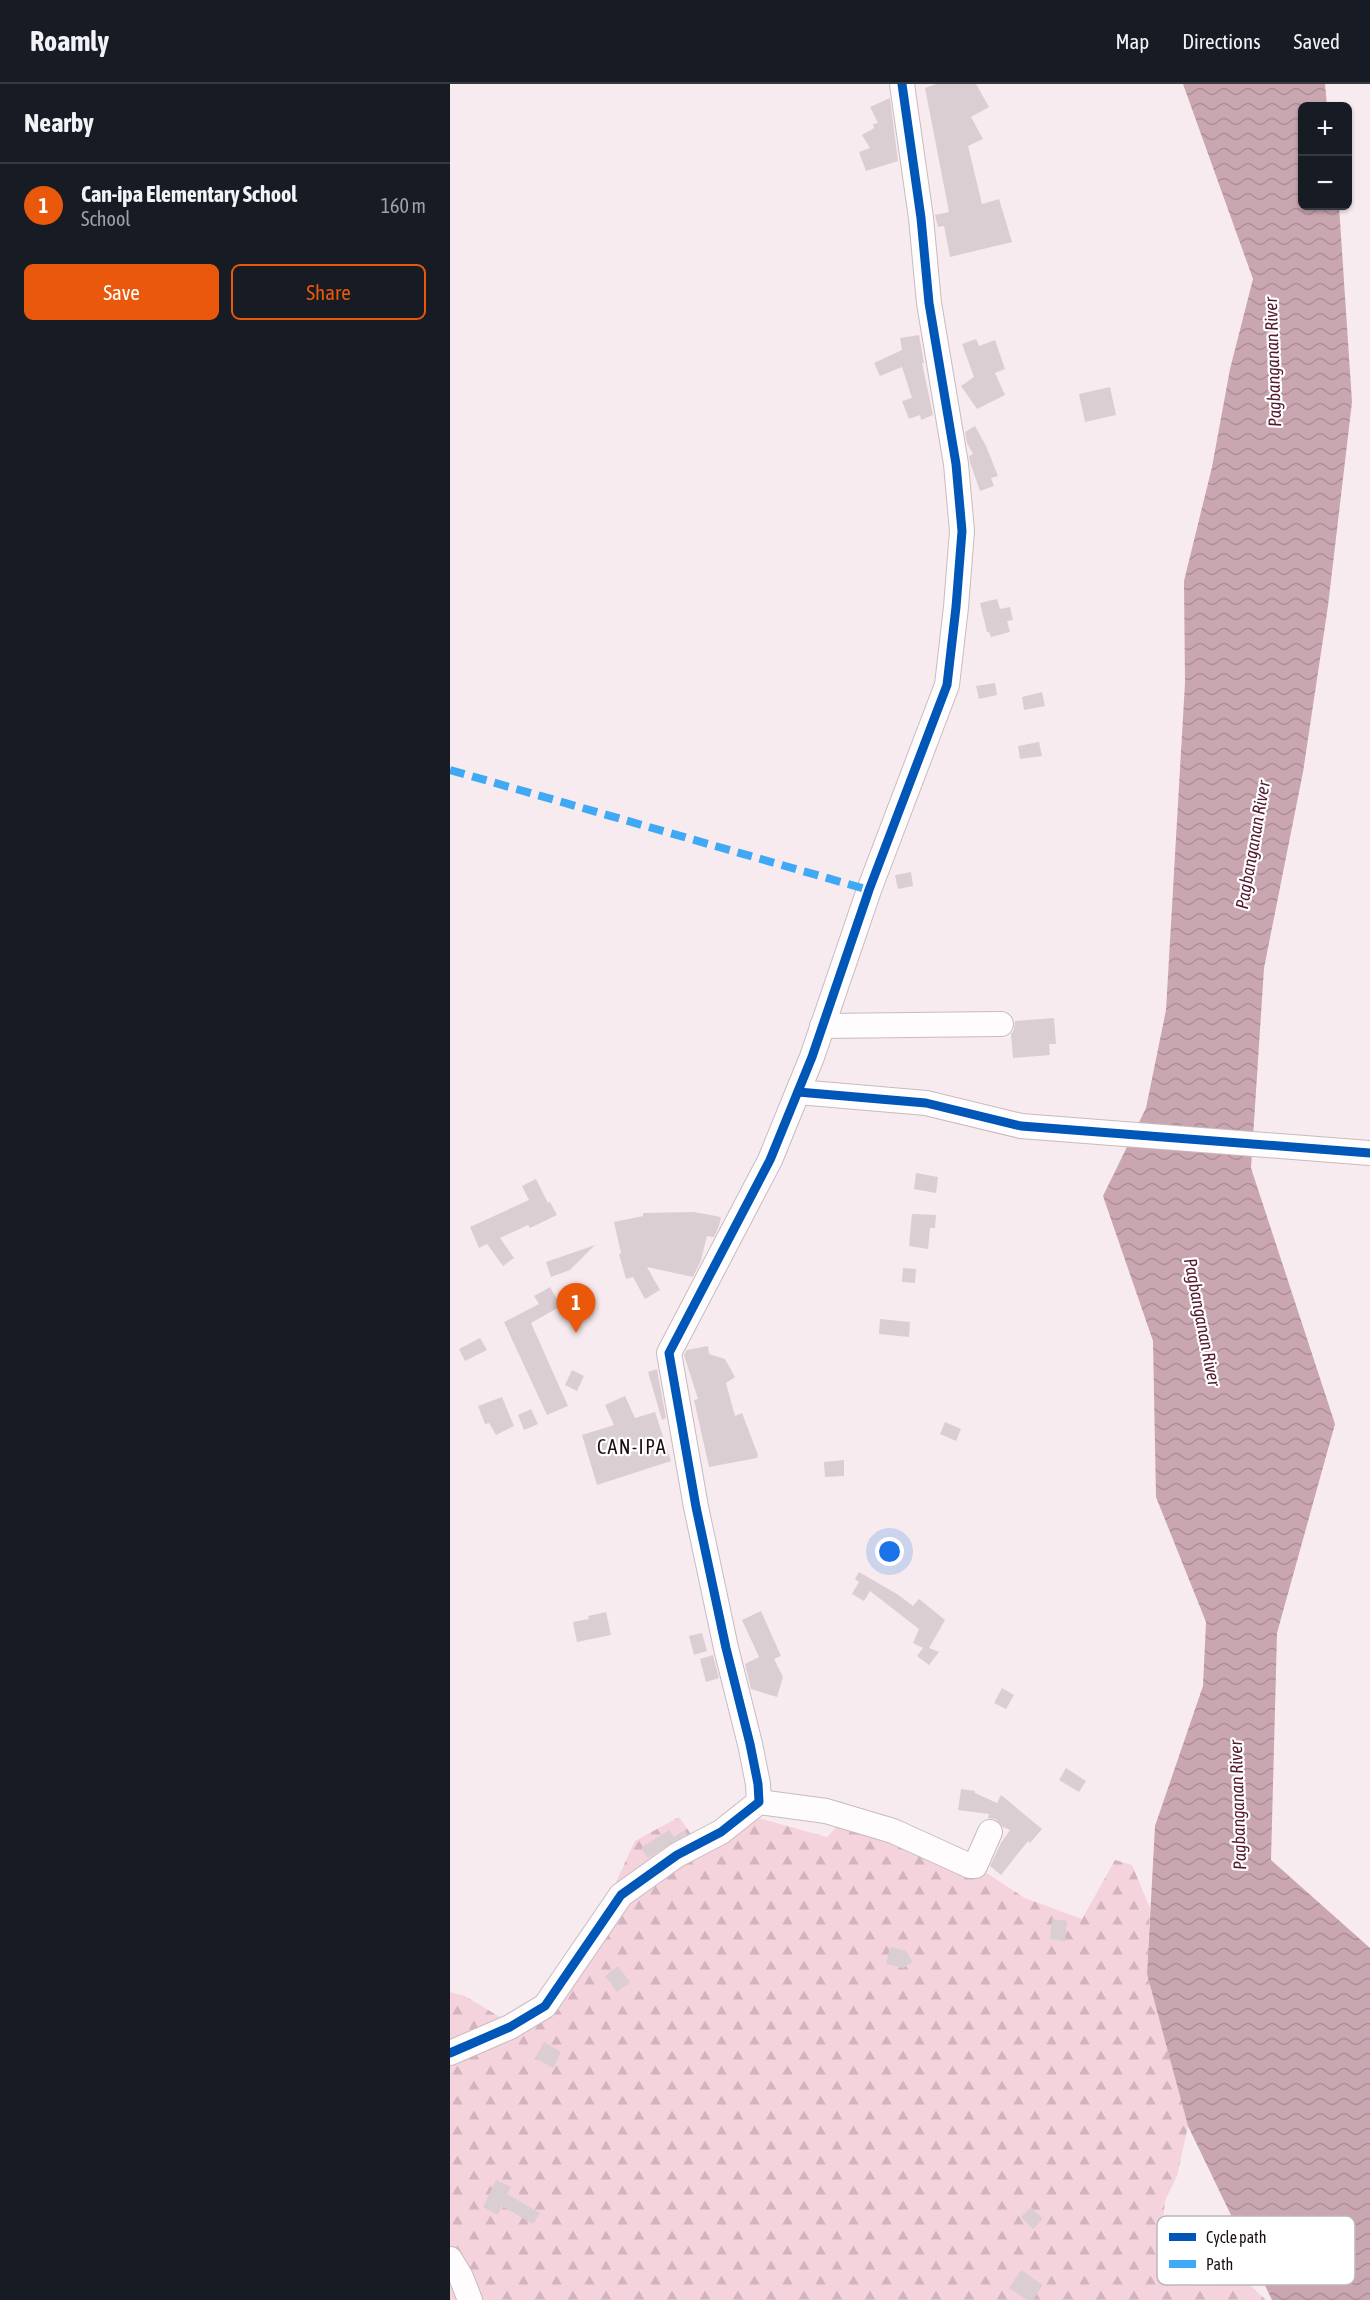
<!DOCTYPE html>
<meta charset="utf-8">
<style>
:root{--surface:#171b24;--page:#20242c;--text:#f1f3f6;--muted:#9ea1a6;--line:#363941;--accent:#ea580c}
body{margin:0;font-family:"Asap Condensed",sans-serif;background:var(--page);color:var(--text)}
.controls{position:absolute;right:18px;top:18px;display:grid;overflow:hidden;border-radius:9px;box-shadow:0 2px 4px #0004}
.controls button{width:54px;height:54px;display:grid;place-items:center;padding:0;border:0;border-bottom:2px solid var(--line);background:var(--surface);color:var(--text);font:30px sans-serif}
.you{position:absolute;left:440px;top:1468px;width:21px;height:21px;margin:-15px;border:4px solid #fff;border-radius:50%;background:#1a73e8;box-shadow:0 0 0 9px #1a73e833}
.badge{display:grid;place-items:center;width:39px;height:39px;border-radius:50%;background:var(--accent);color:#fff;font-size:20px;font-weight:700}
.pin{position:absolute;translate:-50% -50px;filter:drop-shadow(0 2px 3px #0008)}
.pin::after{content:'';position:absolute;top:32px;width:21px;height:18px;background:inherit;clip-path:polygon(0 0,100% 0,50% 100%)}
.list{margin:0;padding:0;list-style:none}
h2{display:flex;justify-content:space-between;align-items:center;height:78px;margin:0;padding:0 24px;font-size:26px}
h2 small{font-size:20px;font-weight:400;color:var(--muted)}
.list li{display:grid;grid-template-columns:39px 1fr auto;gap:18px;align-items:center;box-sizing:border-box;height:84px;padding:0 24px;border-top:2px solid var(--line)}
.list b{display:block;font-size:22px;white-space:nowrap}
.list p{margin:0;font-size:20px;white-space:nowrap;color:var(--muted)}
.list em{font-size:20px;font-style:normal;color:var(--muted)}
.actions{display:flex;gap:12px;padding:18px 24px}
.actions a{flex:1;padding:14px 0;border:2px solid var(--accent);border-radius:9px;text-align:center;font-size:21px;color:var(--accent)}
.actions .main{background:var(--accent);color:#fff}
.map{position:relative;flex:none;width:920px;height:2216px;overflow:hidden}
header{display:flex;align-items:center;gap:36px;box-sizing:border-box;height:84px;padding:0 30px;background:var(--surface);border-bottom:2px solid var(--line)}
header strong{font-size:28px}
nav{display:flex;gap:33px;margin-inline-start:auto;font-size:21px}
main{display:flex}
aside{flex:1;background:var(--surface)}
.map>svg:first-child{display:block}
.forest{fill:url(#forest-firs)}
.water{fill:url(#water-waves)}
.building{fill:#dbced2}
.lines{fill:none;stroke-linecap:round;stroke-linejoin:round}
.minor-casing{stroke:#c8bbbf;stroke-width:26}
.minor{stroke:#fefcfd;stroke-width:24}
.quiet{stroke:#3fa9f5;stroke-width:8;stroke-dasharray:15 8;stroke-linecap:butt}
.cycleway-casing{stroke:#fff;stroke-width:13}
.cycleway{stroke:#0057b8;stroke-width:9}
.labels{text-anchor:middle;stroke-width:4.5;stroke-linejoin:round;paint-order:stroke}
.water-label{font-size:18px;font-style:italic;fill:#541930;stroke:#fff}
.quarter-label{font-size:20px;letter-spacing:1.5px;fill:#1b0f13;stroke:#fff}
.key{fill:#fff;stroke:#bbb7b8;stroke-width:1.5}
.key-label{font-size:16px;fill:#1b0f13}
</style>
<header>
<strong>Roamly</strong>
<nav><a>Map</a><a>Directions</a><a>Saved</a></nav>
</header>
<main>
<aside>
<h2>Nearby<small></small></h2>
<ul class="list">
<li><span class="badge">1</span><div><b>Can-ipa Elementary School</b><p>School</p></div><em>160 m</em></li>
</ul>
<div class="actions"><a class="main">Save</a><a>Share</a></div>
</aside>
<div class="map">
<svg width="920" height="2216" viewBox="0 0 920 2216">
<defs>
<pattern id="forest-firs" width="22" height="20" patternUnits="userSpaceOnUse" patternTransform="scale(1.5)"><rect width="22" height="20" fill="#f5d3dd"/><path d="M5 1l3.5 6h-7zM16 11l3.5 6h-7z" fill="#d1b4bd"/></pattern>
<pattern id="water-waves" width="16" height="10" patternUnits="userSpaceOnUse" patternTransform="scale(1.5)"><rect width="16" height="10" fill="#caa6b1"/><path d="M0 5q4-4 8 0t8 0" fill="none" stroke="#ad8e97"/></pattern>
</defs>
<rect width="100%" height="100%" fill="#f8ebef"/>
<path class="forest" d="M400 1728 475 1749 575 1814 632 1835 665 1776 682 1781 700 1824 697 1890 738 2042 727 2092 715 2117 709 2176 725 2202 799 2200 816 2216H0V1908L15 1912 73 1947 149 1864 166 1798 185 1757 229 1733 243 1753 305 1733 377 1753Z"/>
<path class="water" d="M733 0H875L877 22H852V122H889L902 318 878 522 853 688 814 884 801 1084 885 1340 827 1549 821 1776 920 1864V2216H822L738 2042 697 1890 705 1742 753 1602 756 1538 706 1413 703 1257 653 1112 696 1024 716 926 735 599 734 497 762 383 780 285 803 195Z"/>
<g class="building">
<path d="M486 0H526L539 23 521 33 533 55 518 62 532 120 549 115 562 158 500 173 494 142 488 143 485 131 499 128 475 4Z"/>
<path d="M440 14 448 77 416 87 409 68 420 64 412 51 424 44 423 40 428 39 420 23Z"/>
<path d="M469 251 474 279H472L483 331 471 336 470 331 459 335 452 317 462 314 452 283 430 292 424 279 452 266 450 254Z"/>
<path d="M526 255 529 262 545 256 555 285 545 289 555 311 527 325 511 302 524 293 512 260Z"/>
<path d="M660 303 666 331 635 338 629 310Z"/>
<path d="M525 342 536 362 548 392 541 394 544 402 530 407 520 378 519 372 523 370 517 359 515 348Z"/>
<path d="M547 515 550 525 560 523 563 536 557 537 560 548 541 553 539 548H537L530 519Z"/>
<path d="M545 599 547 611 529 615 526 602Z"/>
<path d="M592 608 595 622 574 626 572 613Z"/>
<path d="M589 658 592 672 570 675 568 662Z"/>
<path d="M461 788 463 802 448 805 445 791Z"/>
<path d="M604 934 606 960H599L600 971 563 974 561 950 564 946 565 937Z"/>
<path d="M466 1089 488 1093 486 1109 464 1105Z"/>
<path d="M86 1095 98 1119 100 1118 107 1131 80 1144 78 1141 50 1154 64 1174 53 1182 37 1160 29 1164 20 1143 79 1116 72 1102Z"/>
<path d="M244 1128 271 1133 269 1142 264 1153 257 1152 251 1176 243 1193 197 1183 210 1206 195 1215 183 1193 176 1195 169 1170 171 1169 164 1138 193 1132V1129Z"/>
<path d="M462 1130 486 1131 485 1144H480L478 1165 459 1162Z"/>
<path d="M145 1161 120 1186 101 1193 96 1178Z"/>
<path d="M453 1184 466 1185 465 1199 452 1198Z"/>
<path d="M100 1203 111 1222 81 1239 118 1322 97 1331 54 1238 89 1220 84 1212Z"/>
<path d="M430 1235 460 1238 459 1253 429 1250Z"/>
<path d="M30 1254 37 1266 15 1277 9 1265Z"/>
<path d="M258 1262 259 1270 275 1275 285 1293 276 1299 285 1332 292 1329 308 1371 307 1374 259 1383 244 1316 248 1315 234 1271 237 1266Z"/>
<path d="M207 1285 216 1334 212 1336 198 1288Z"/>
<path d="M122 1286 134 1292 127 1307 115 1301Z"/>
<path d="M175 1312 185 1334 205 1328 221 1377 147 1401 132 1351 164 1341 155 1321Z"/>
<path d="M52 1313 64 1342 46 1351 39 1339 35 1340 28 1322Z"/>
<path d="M81 1325 88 1340 74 1346 68 1331Z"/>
<path d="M495 1338 511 1345 506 1357 490 1350Z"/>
<path d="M394 1376V1392L375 1393 374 1378Z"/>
<path d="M409 1488 447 1510 463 1522 469 1515 495 1536 479 1564 489 1568 479 1581 467 1572 473 1564 463 1559 469 1545 420 1507 414 1517 402 1510 409 1498 405 1495Z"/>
<path d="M311 1527 331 1572 324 1575 333 1593 327 1613 301 1605 295 1580 309 1573 292 1536Z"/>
<path d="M156 1528 161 1551 127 1558 123 1538 139 1535 138 1532Z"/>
<path d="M252 1549 257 1567 244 1571 239 1552Z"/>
<path d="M263 1571 269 1594 256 1598 250 1575Z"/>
<path d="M552 1604 564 1611 556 1625 544 1619Z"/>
<path d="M616 1684 636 1697 629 1708 609 1696Z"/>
<path d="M511 1705 525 1707V1709L547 1719 551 1711 592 1745 580 1759 578 1757 551 1791 540 1782 551 1759 560 1746 553 1743 546 1735 538 1734 539 1730 508 1726Z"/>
<path d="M219 1746 224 1753 235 1746 237 1750 198 1774 191 1764Z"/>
<path d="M602 1835 617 1837 615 1857 600 1855Z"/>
<path d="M440 1863 456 1867 463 1878 453 1884 436 1880Z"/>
<path d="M168 1882 180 1898 167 1908 155 1892Z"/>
<path d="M94 1958 111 1968 103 1984 85 1974Z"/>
<path d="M46 2096 61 2103 57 2110 90 2129 83 2140 52 2122 48 2131 33 2123Z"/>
<path d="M581 2123 593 2135 583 2145 571 2133Z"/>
<path d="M571 2186 593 2201 583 2216H577L559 2204Z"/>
</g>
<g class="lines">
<g class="minor-casing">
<g id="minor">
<path d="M372 942 551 940"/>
<path d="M348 1008 476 1019 571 1042 920 1069"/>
<path d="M309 1718 376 1727 443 1747 520 1782H525L540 1748"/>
<path d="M0 1969 60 1943 95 1922 171 1811 227 1771 271 1748 309 1718 308 1700 300 1660 276 1564 246 1423 219 1269 320 1076 362 973 419 806 497 601 506 523 512 447 506 380 479 219 471 134 452 0"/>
<path d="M0 2175 11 2193 20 2216"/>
</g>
</g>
<use href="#minor" class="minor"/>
<path class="quiet" d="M0 686 419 806"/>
<g class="cycleway-casing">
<g id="cycleway">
<path d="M348 1008 476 1019 571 1042 920 1069"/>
<path d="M0 1969 60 1943 95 1922 171 1811 227 1771 271 1748 309 1718 308 1700 300 1660 276 1564 246 1423 219 1269 320 1076 362 973 419 806 497 601 506 523 512 447 506 380 479 219 471 134 452 0"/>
</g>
</g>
<use href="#cycleway" class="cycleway"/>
</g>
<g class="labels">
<g class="water-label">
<text transform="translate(823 278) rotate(-92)" y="6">Pagbanganan River</text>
<text transform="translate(803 761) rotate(-80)" y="6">Pagbanganan River</text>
<text transform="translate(752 1238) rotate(79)" y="6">Pagbanganan River</text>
<text transform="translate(788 1721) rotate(-92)" y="6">Pagbanganan River</text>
</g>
<g class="quarter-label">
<text x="182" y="1370">CAN-IPA</text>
</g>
</g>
<rect x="707" y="2132" width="198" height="69" rx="9" class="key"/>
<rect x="719" y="2149" width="27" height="8" fill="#0057b8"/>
<rect x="719" y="2176" width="27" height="8" fill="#3fa9f5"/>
<g class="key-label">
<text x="756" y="2159">Cycle path</text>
<text x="756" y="2186">Path</text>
</g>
</svg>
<div class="controls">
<button>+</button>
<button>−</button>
</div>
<div class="you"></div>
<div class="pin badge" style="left:126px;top:1249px">1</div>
</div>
</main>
